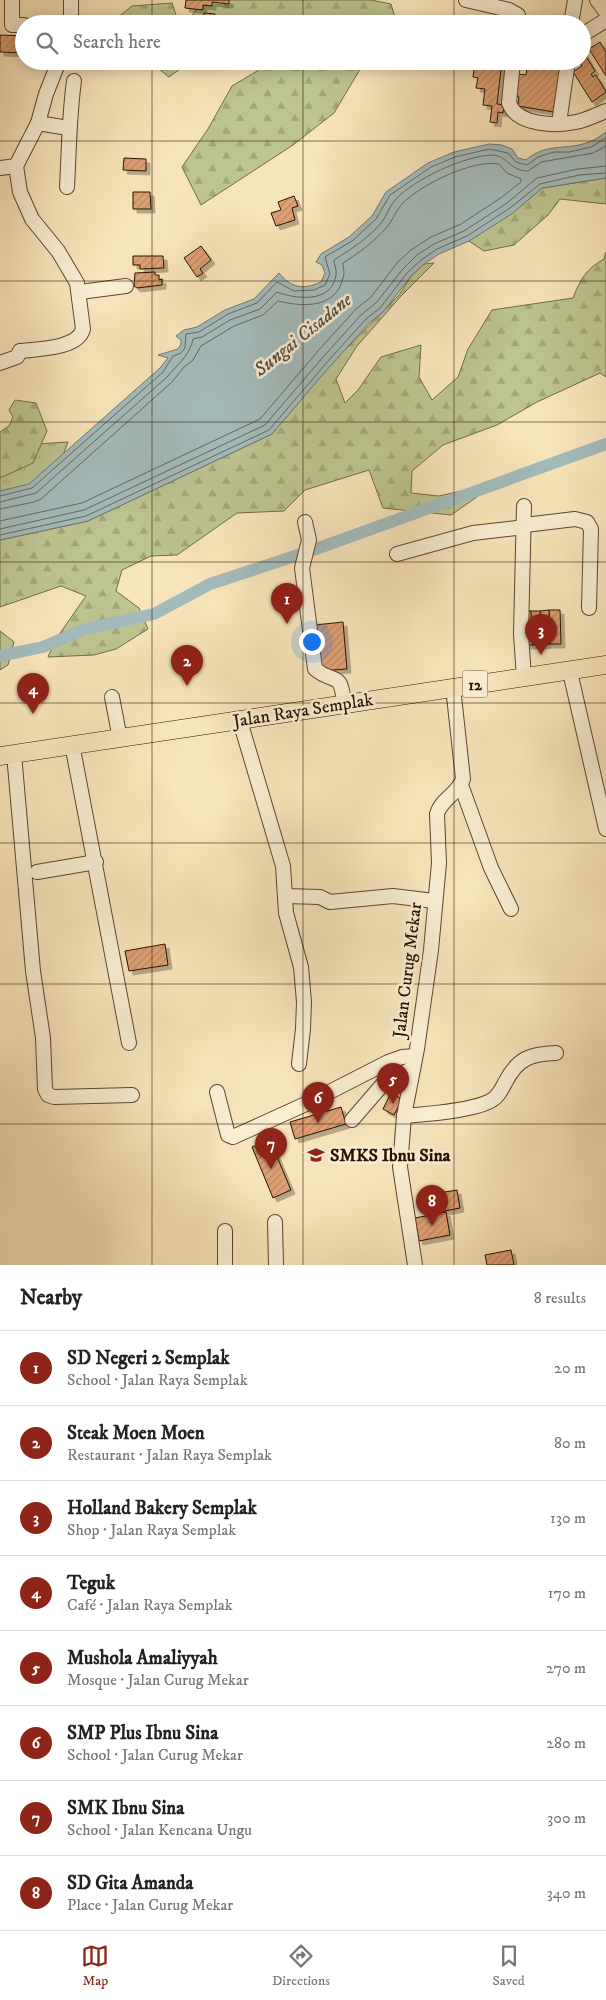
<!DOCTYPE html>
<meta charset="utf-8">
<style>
:root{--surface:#fff;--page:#f6f6f6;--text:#222;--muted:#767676;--line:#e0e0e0;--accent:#8f2418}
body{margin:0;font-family:"IM FELL DW Pica",serif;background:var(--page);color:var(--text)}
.you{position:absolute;left:311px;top:641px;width:18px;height:18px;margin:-12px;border:4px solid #fff;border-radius:50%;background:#1a73e8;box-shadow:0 0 0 8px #1a73e833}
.badge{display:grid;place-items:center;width:32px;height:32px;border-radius:50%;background:var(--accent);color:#fff;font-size:16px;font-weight:700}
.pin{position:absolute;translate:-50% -41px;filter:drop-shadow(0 1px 2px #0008)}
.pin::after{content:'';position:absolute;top:26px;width:18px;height:15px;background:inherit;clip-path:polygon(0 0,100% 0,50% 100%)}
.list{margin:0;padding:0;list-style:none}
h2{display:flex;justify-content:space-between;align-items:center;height:65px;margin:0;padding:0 20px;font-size:21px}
h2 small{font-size:16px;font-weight:400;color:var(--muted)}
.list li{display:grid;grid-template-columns:32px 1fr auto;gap:15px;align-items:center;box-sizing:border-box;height:75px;padding:0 20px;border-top:1px solid var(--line)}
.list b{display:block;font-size:19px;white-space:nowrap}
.list p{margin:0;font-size:16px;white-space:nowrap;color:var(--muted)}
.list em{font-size:16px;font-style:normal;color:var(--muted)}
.icon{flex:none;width:28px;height:28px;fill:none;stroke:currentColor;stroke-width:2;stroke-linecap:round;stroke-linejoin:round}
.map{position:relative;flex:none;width:606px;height:1265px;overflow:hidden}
.search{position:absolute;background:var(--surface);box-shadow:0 2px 12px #0003;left:15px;right:15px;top:15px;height:55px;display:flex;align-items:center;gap:12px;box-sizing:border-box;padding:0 18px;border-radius:28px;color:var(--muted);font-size:19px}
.sheet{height:665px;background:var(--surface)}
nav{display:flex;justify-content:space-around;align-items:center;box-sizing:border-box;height:70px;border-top:1px solid var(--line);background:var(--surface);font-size:14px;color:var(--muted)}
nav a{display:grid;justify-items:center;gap:2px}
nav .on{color:var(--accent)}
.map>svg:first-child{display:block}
.grass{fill:url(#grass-tufts);stroke:#726a48}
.forest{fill:url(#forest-firs);stroke:#726a48}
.water{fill:#a3bbbb;stroke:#717770}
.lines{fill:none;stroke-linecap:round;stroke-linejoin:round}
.shore{stroke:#65665e;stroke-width:1}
.canal{stroke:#a3bbbb;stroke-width:12}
.building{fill:url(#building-hatch);stroke:#271000;filter:url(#shadow)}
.minor-casing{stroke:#5b452e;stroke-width:16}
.major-casing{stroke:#271000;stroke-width:19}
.minor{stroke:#faedd2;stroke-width:14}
.major{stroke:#f8e4ba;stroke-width:18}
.grid{fill:none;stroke:#271000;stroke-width:1;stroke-opacity:0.55}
.labels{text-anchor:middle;stroke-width:5;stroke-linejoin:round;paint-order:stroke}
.shield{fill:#faedd2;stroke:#66523f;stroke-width:1}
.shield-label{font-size:16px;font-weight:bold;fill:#271000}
.street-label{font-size:18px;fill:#271000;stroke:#faedd2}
.poi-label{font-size:18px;font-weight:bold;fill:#271000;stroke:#faedd2;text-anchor:start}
.water-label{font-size:19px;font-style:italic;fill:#524c41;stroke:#faedd2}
</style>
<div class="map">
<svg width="606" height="1265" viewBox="0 0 606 1265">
<defs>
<pattern id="grass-tufts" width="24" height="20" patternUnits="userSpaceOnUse" patternTransform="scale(1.25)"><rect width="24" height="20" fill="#bdc490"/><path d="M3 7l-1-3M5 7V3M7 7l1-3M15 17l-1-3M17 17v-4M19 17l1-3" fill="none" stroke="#a2a77a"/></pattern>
<pattern id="forest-firs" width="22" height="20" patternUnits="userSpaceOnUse" patternTransform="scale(1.25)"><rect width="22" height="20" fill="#bdc490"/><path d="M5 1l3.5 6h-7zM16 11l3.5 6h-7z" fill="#a2a77a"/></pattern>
<pattern id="building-hatch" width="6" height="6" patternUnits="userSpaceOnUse" patternTransform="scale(1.25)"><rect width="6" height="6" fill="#dea073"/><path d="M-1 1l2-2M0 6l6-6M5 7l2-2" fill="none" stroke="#be8962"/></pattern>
<filter id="shadow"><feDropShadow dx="4" dy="4" stdDeviation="0" flood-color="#0004"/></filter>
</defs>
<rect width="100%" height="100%" fill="#f8e4ba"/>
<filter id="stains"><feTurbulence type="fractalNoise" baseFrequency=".004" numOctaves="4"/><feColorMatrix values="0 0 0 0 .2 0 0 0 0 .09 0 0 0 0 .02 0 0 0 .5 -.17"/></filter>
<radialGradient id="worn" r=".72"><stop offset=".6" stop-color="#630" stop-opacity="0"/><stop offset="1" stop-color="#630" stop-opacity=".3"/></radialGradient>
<path class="grass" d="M68 442 52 484 0 499V469L37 444Z"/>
<g class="forest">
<path d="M203 0H371L391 4 397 24H186Z"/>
<path d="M172 3 179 24H117L112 22 132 6Z"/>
<path d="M149 61H191L169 77Z"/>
<path d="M274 61H369L362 66 334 113 293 145 201 205 182 167 208 129 232 86Z"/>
<path d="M606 178V204L560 199 548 215 514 245 484 251 469 241 520 207 542 188Z"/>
<path d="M606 252V377L600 373 537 402 497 425 443 445 412 471 411 493 439 496 497 483 451 515 383 508 369 470 305 490 284 511 237 513 177 555 151 556 122 570 116 591 139 608 148 629 116 649 94 655 48 657 56 639 86 596 61 586 0 607V540L88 521 272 434 332 363 399 295 412 275 424 264 434 263 401 296 357 346 336 379 345 403 358 390 381 357 421 345 419 377 432 400 458 377 468 349 492 310 573 298C580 280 586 269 604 259Z"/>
<path d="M15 400 36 403 47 431 33 463 0 478V432L9 426 13 417 9 410Z"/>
<path d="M0 631 14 642 8 665 0 670Z"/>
</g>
<path class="water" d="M606 132V178L542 188 513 213 469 241 439 254 424 264 411 276 384 311 369 323 325 372 272 434 88 521 0 540V491L29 484 160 368 168 358 158 355 178 349 181 344V340L176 336 184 330 197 327 225 310 254 299 279 273C291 288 303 290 321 282L325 273 322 265 316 262 321 254 349 237 372 216 386 192 428 163 454 152 489 144 502 145 512 149 518 158 526 160C547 142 566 151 589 142 595 140 601 136 606 132Z"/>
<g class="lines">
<g class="shore">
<path d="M0 496 32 488 163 372 173 356 181 353 185 348 186 334 199 332 228 314 257 303 277 282 294 291 314 290 325 285 330 274 325 257 352 241 376 219 390 195 431 167 455 157 489 149 508 153 516 162 527 165 538 157 554 152H569L591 147 606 138"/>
<path d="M0 502 36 493 167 377C178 364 190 355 193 339L202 337 230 320 260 309 277 292C295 299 332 304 336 275 337 270 334 264 334 260 351 249 369 238 382 222 387 215 390 205 396 199 415 179 464 156 492 155 507 155 511 172 528 171L541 162 593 153 606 146"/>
<path d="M0 509 34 502 41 499 172 382 184 367 193 360 201 346 234 326 263 315 278 301C302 307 336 309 343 278 345 273 343 268 343 263 359 253 375 241 387 227 393 220 396 210 402 204 420 185 473 159 499 164L507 173 521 179V182L502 197 461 224 431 237 411 250 397 263 371 297 356 309 318 351 260 419 82 503 0 521"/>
<path d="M0 529 84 510 265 425 324 356 361 315 376 303 403 269 417 255 434 244 464 231 507 203 537 178 578 169 606 166"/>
<path d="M0 535 86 516 269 430 329 360 366 319 380 308 407 273 421 260 437 249 467 236 510 208 540 184 579 175 606 173"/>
</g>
<path class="canal" d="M0 656 43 647 85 629 154 614 210 584 316 549 606 444"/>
</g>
<g class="building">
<path d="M186 0H229V4L212 2V6L203 5V10L185 8Z"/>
<path d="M204 13 215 14 214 24H203Z"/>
<path d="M0 35 24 36V53L0 52Z"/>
<path d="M600 42 606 52V76L589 49Z"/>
<path d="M582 50 595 71 591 74 593 77 596 75 606 92 592 102 573 72 582 66 579 61H582Z"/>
<path d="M475 61H502L497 104 504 105 503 113 498 112 497 123 490 122 492 106 483 105 485 89 476 88 478 78 473 77Z"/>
<path d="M527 67 562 69 559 101H555L554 112 518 106 519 97 516 96 518 74 526 75Z"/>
<path d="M124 158 146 159V171L123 170Z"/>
<path d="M133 192H150L151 209H133Z"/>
<path d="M294 196 298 206 292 208 295 220 276 226 271 213 281 210 278 202Z"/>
<path d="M201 246 211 260 200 269 203 273 197 277 184 258Z"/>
<path d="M133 256H163L164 268 140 269V265H133Z"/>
<path d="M155 272V275H159V280L162 279V285L137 288 134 286 135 273Z"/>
<path d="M549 610H560L561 644H550Z"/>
<path d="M549 610 550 644 541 645 540 611Z"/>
<path d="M522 611H531L533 645H523Z"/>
<path d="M531 611H540L541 645H533Z"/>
<path d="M343 622 347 669 319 671 315 625Z"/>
<path d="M165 944 168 965 129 971 125 951Z"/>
<path d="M391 1093 402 1099 394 1115 383 1109Z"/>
<path d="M341 1107 346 1124 295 1139 290 1122Z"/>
<path d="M270 1140 291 1190 273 1198 252 1147Z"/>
<path d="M457 1190 460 1208 430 1214 427 1195Z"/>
<path d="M446 1212 450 1235 419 1241 415 1218Z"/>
<path d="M511 1250 514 1265H487L485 1255Z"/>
</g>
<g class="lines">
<g class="minor-casing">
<g id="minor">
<path d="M12 0V25H24"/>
<path d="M71 0V24"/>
<path d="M466 0 509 10 518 15 520 24"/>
<path d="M597 0 606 12"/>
<path d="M571 24 575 0"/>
<path d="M582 35 606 20"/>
<path d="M59 61 46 94 38 123 68 128"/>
<path d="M513 61 509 103C517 126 557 126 576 122 586 120 596 115 606 111"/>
<path d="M559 123 568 61"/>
<path d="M0 168 16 166 38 123"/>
<path d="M67 187C69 152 69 117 74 81"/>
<path d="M80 292 126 286"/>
<path d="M0 363 17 357 20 351C37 349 78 349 83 329L77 283 58 251 32 219 20 192 16 166"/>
<path d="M524 506 521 634 524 678"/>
<path d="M305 522 309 540 302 568 315 669C334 685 341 669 344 704"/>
<path d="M525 525 575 519 587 522 591 529 589 608"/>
<path d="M397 554 473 533 525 527"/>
<path d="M570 672 606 829"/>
<path d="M112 697 120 739"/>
<path d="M240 721 283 866 286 913 301 967 304 1002 303 1029 299 1064"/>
<path d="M72 744 129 1043"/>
<path d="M14 754 33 971 43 1038 45 1089 48 1095 54 1097 132 1095"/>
<path d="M461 785 491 868 511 909"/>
<path d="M37 872 96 862"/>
<path d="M286 896 320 897 330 902 393 896 434 901"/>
<path d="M217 1092 228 1135 233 1137 308 1103 388 1062 402 1057 415 1056"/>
<path d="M404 1116C425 1114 474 1111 492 1100 499 1096 502 1088 506 1081 518 1058 531 1054 556 1053"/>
<path d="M352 1120 383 1084 413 1068"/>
<path d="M275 1222 276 1265"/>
<path d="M225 1231V1265"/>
<path d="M415 1265 400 1167 404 1116 417 1049 431 950 439 863 437 814C441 799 458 794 463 779L453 687"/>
</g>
</g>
<g class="major-casing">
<path id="major" d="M0 756 606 665"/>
</g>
<use href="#minor" class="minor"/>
<use href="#major" class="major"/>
</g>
<path class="grid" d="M152 0V24M303 0V24M454 0V24M152 61V1265M303 61V1265M454 61V1265M0 141H606M0 281H606M0 422H606M0 562H606M0 703H606M0 843H606M0 984H606M0 1124H606"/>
<defs>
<g id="school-bare" transform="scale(1.35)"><path d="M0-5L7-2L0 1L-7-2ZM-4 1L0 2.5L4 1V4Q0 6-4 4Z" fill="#8f2418" stroke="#faedd2" stroke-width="2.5" paint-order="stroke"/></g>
</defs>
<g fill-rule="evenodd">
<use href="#school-bare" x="316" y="1155"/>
</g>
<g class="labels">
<rect class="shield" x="462.5" y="670.5" width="25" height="27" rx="4"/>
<g class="shield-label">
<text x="475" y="690">12</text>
</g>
<g class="street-label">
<text transform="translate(303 710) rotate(-9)" y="6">Jalan Raya Semplak</text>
<text transform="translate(407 970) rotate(-83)" y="6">Jalan Curug Mekar</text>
</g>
<g class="poi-label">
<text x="330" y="1161">SMKS Ibnu Sina</text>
</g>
<g class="water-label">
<text transform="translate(302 334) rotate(-39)" y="7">Sungai Cisadane</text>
</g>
</g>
<rect width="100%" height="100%" filter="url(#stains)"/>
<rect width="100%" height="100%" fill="url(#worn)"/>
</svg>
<div class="you"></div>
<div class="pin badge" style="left:287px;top:624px">1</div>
<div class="pin badge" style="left:187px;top:686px">2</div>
<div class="pin badge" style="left:541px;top:655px">3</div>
<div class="pin badge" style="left:33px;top:714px">4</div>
<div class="pin badge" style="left:393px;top:1104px">5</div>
<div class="pin badge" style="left:318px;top:1123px">6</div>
<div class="pin badge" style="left:271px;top:1169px">7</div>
<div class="pin badge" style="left:432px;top:1226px">8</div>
<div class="search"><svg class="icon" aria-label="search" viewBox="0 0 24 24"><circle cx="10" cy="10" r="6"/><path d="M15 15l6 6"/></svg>Search here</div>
</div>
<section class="sheet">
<h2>Nearby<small>8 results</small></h2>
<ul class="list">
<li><span class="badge">1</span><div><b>SD Negeri 2 Semplak</b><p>School · Jalan Raya Semplak</p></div><em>20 m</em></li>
<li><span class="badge">2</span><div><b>Steak Moen Moen</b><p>Restaurant · Jalan Raya Semplak</p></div><em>80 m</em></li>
<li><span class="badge">3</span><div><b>Holland Bakery Semplak</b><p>Shop · Jalan Raya Semplak</p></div><em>130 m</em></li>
<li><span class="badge">4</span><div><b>Teguk</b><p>Café · Jalan Raya Semplak</p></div><em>170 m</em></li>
<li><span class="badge">5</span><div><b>Mushola Amaliyyah</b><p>Mosque · Jalan Curug Mekar</p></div><em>270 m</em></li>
<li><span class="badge">6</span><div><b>SMP Plus Ibnu Sina</b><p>School · Jalan Curug Mekar</p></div><em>280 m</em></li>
<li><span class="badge">7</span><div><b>SMK Ibnu Sina</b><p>School · Jalan Kencana Ungu</p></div><em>300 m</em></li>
<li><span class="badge">8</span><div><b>SD Gita Amanda</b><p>Place · Jalan Curug Mekar</p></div><em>340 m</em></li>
</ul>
</section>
<nav>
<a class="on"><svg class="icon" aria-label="map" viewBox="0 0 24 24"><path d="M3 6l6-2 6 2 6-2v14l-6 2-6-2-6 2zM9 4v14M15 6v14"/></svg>Map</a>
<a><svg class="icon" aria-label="directions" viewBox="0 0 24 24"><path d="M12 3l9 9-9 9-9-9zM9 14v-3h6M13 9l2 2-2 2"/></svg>Directions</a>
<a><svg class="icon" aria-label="saved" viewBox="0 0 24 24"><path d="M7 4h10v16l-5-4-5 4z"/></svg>Saved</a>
</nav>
